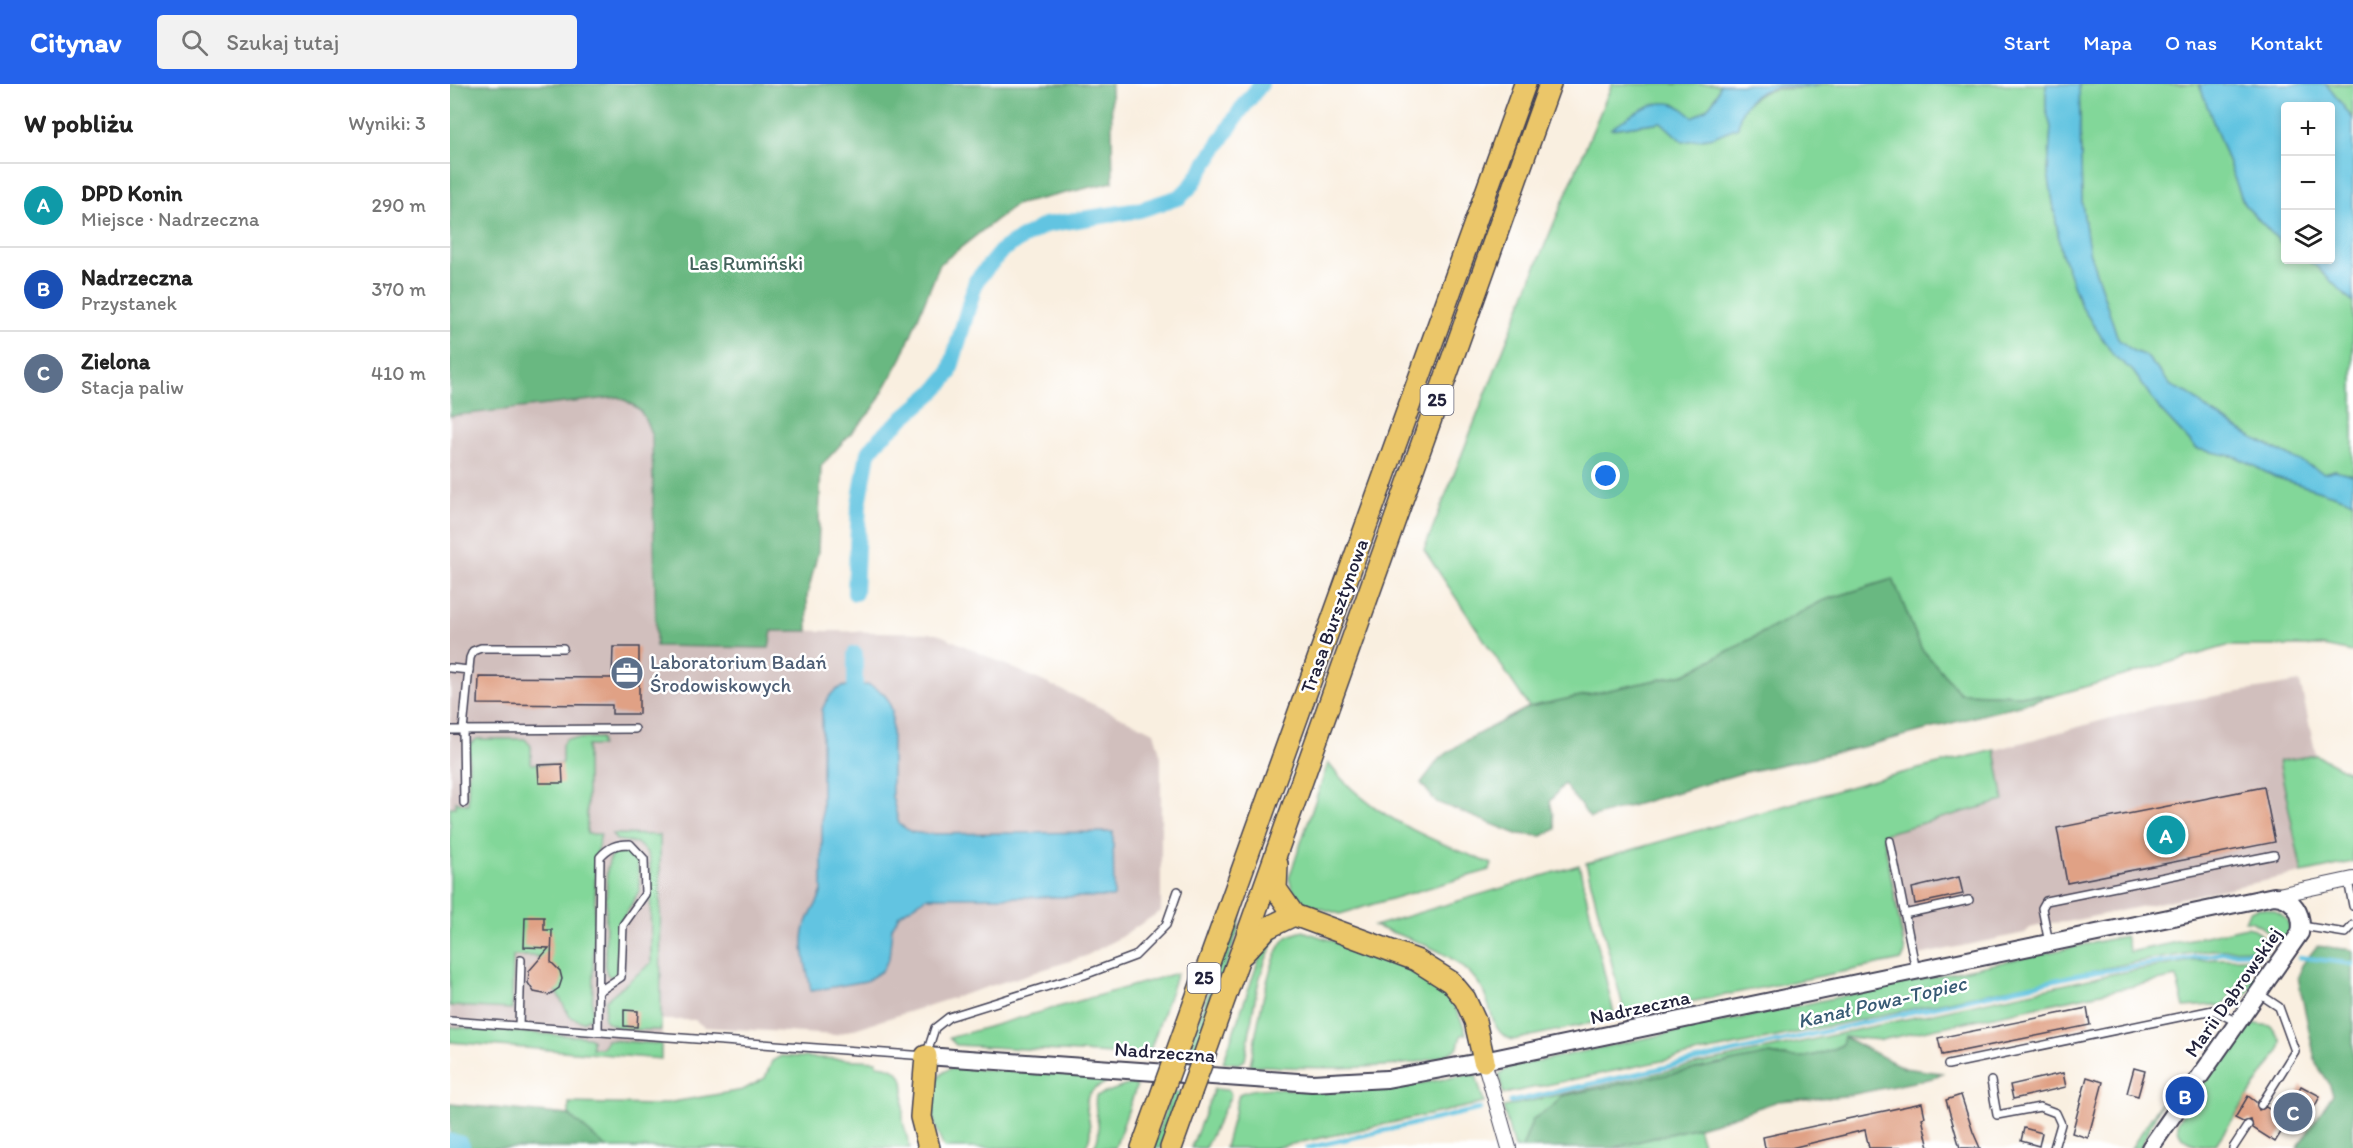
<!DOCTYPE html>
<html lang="pl">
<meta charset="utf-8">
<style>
:root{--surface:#fff;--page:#f2f2f2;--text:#222;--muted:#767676;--line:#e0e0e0;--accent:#2563eb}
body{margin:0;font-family:Itim,sans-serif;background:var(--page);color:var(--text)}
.controls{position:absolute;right:18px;top:18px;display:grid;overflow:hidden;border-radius:6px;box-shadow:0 3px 9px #0003}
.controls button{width:54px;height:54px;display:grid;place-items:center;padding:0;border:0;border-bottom:2px solid var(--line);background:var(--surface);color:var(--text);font:30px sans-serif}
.you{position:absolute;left:1156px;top:392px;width:21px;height:21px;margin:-15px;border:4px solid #fff;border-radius:50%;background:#1a73e8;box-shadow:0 0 0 9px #1a73e833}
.badge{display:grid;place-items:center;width:39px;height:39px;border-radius:50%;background:var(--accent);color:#fff;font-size:20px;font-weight:700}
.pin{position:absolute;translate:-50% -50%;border:3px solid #fff;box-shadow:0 2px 6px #0006}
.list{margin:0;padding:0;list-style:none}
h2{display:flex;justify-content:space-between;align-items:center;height:78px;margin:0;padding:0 24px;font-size:26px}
h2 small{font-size:20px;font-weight:400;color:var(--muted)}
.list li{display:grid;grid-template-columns:39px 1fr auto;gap:18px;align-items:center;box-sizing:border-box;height:84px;padding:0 24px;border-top:2px solid var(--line)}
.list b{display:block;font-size:22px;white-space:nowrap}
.list p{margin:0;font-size:20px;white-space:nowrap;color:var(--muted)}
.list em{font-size:20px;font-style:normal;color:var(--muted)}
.icon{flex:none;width:33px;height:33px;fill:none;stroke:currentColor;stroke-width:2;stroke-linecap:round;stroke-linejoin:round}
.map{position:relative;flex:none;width:1903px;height:1064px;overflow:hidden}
header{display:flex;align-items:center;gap:36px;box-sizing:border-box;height:84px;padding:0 30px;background:var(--accent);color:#fff}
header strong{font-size:28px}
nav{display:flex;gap:33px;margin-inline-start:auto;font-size:21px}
.search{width:420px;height:54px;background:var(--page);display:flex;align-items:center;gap:15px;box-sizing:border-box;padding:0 21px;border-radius:6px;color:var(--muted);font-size:22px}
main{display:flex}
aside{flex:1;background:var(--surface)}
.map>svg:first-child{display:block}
.industrial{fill:#d1bfbd}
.green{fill:#82d799;stroke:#527c6a;stroke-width:1.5}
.forest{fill:#69b881;stroke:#466d5e;stroke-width:1.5}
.water{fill:#62c4e1;stroke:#42738e;stroke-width:1.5}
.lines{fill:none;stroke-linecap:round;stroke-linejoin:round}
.stream{stroke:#62c4e1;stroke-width:4.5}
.canal{stroke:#62c4e1;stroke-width:16}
.river{stroke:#62c4e1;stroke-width:27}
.building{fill:#e0a185}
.service-casing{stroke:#424154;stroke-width:10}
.minor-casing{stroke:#424154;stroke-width:16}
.tertiary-casing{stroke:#424154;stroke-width:20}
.primary-casing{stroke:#424154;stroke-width:24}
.service{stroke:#fff;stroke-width:7}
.minor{stroke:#fff;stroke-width:14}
.tertiary{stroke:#fff;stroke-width:16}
.primary{stroke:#ebc669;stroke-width:21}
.primary-bridge-casing{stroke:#424154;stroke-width:24;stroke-linecap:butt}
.primary-bridge{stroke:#ebc669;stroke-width:21}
.labels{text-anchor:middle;stroke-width:5;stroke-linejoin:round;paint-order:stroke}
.shield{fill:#fff;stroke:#646476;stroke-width:1.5}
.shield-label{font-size:18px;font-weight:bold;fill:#22223b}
.park-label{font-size:20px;fill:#44615c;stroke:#fff}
.street-label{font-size:20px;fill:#22223b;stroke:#fff}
.service-label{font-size:20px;fill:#4e5e75;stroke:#fff;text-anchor:start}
.water-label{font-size:21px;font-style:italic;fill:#385b75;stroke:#fff}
</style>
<header>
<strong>Citynav</strong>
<div class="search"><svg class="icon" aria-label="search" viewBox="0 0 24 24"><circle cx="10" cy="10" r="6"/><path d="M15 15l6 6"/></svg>Szukaj tutaj</div>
<nav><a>Start</a><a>Mapa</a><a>O nas</a><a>Kontakt</a></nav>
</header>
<main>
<aside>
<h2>W pobliżu<small>Wyniki: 3</small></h2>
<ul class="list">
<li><span class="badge" style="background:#0f9aa8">A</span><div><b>DPD Konin</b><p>Miejsce · Nadrzeczna</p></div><em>290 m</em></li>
<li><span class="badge" style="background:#1a4fb4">B</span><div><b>Nadrzeczna</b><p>Przystanek</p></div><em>370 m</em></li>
<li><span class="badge" style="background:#5c6f8a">C</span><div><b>Zielona</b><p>Stacja paliw</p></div><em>410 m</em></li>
</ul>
</aside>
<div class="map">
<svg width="1903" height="1064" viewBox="0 0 1903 1064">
<rect width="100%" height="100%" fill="#fff"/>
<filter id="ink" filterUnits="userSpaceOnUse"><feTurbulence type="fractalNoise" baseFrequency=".0167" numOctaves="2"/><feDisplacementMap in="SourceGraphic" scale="12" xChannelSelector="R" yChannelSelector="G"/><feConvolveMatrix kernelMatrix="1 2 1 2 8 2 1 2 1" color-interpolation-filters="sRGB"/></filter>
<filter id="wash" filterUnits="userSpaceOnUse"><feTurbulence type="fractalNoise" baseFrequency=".008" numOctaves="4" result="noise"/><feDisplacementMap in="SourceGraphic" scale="24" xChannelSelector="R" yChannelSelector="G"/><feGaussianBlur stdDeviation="1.35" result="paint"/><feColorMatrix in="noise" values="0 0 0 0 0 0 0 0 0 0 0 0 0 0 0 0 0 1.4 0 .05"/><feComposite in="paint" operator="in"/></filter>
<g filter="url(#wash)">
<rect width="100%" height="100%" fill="#f9efe0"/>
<g class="industrial">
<path d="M168 313 187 322 195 333 202 353 204 535 208 543 205 550 319 564 322 546 486 549 704 648 711 673V827L669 854 636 872 385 951 254 943 245 936H212L211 975 0 958V332Z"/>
<path d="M1850 598 1866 671 1829 678 1852 789 1617 838 1601 839 1580 844 1575 849 1469 871 1465 856 1453 858 1432 750 1554 717 1545 666 1704 622Z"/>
</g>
<g class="green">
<path d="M1162 0H1270C1266 17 1258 26 1243 33L1226 20 1162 45 1211 38 1233 58C1243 54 1256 56 1264 52 1284 41 1292 18 1312 9 1332 0 1352 9 1371 0H1596V25L1601 43 1598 88 1611 167 1631 222 1664 272 1683 287 1711 327 1747 365 1787 373 1825 393 1903 417V568L1873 562H1777L1603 612 1510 609 1471 564 1443 495 1372 517 1235 590 1079 623 974 466 1087 180Z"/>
<path d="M1629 0H1749L1794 120 1835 163 1836 176H1856L1865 181 1903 219V391L1885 386 1874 389 1801 353 1758 326 1739 310 1721 302 1696 272 1683 267 1668 255 1639 167 1632 119Z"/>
<path d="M1876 0H1903V35L1879 4Z"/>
<path d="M151 654V662H137V750H151L146 772 142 932 133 938 120 933 87 872H63L62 925 0 922V723H6V718L18 720 19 661 27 655H75L81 662V680H112V661L116 655Z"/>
<path d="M1545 666 1554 717 1433 750 1455 869 1452 876 1175 931 1136 779 1420 697Z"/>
<path d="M1866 671 1903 690V778L1852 789 1829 677Z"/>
<path d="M878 679C920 733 980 755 1042 780L1040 786 890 830 856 820 842 805 839 794Z"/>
<path d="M162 750 210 751 211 946C195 945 165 949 154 935L156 916 201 879 200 777 197 769 187 759 166 756Z"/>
<path d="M174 766 187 774 190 806 169 841 167 886 165 891 161 893 157 890 155 883 157 785 161 771Z"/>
<path d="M1129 781 1165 934 1063 956C1039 949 1043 922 1031 903 1008 868 962 856 924 842Z"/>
<path d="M1809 824C1830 824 1848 838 1835 858L1801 837H1795L1799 827Z"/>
<path d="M792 827 787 850 744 971H735L781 847Z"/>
<path d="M1797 843 1805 845 1820 859 1817 865 1761 866 1686 878 1053 1010 1049 990 1060 983 1675 852 1680 868Z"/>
<path d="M833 845C805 879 803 934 795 976L789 980 773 978 813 864 821 851Z"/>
<path d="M853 847C898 863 963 877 996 912 1005 921 1010 933 1015 945L1016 950 1011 951 1008 963C981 990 840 984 800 981 806 953 817 873 836 854 840 850 848 849 853 847Z"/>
<path d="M1810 873 1791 894 1773 923 1763 921 1734 923 1726 893 1431 956 1394 953 1392 961C1364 974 1349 976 1320 970L1112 1012 1103 1022 1083 1035 1072 1064H1064L1053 1023 1662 890 1748 876Z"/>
<path d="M1817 881 1790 919 1778 925 1798 898Z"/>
<path d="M727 889 698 972 506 961 499 954Z"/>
<path d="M1799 939 1821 942 1831 957 1830 965 1766 1060C1748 1064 1725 1059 1728 1037L1789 946Z"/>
<path d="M0 943 138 953 142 955V964H152L157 956 211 960V975L0 958Z"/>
<path d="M331 972 427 977V981C465 984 451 1009 453 1036 454 1045 458 1055 460 1064H155L119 1031V1019L205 1021 293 1006 315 994 322 977Z"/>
<path d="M501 984H514L667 994C659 998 648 1001 642 1007 626 1021 651 1044 634 1064H494C483 1042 471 996 501 984Z"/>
<path d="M1019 990 1026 991 1034 1019 824 1064H775L789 1010C815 998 852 1009 881 1008 928 1007 973 1000 1019 990Z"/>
<path d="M680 1000 687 1001 665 1064H643C656 1047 642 1031 646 1012Z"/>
<path d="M764 1005 778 1006 781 1011 755 1064H741Z"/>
<path d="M722 1008H731L711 1064H702Z"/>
<path d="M1713 1016 1690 1064H1681Z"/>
<path d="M1248 1043 1254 1064H1163Z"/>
</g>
<g class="forest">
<path d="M0 0H661L663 98 565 121 490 180 452 273 423 325 371 382 368 468 357 512 358 547H322L319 564 206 562 202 353C194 329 191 323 168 313L0 332Z"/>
<path d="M1443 495 1471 564 1510 609 1603 612 1412 663 1292 689 1140 734 1114 700 1100 717 1106 745 1092 752 1067 750 986 718 971 699 989 675 1013 658 1079 623 1235 590 1372 517Z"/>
<path d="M1867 862 1903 866V1064H1847L1883 1010 1878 997 1866 980 1848 893 1852 881Z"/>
<path d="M1394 953 1454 984 1492 989 1483 994 1395 1012 1328 1017 1263 1039 1163 1064H1072L1083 1035 1103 1022 1112 1012 1320 970C1349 976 1364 974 1392 961Z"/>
<path d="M0 1020 119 1031 157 1064H0Z"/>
</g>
<g class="water">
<path d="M1270 0H1371C1356 7 1344 1 1328 3 1305 6 1290 21 1288 43L1263 53 1233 58 1211 38 1160 45C1178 33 1201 14 1224 20 1231 22 1237 29 1243 33 1258 26 1266 17 1270 0Z"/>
<path d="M1596 0H1629L1632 119 1639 167 1668 255 1683 267 1696 272 1721 302 1739 310 1758 326 1801 353 1874 389 1885 386 1903 391V417L1825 393 1787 373 1747 365 1711 327 1683 287 1664 272 1631 222 1611 167 1598 88 1601 43 1596 25Z"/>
<path d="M1749 0H1876L1903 35V219L1865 181 1856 176H1880V22H1836L1835 163 1794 120Z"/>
<path d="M419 601C433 607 438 612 442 627V712L449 740 461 748 476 750 663 748 664 813H477L449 831 442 844 439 874 432 887 416 897 361 907C358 887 348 860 356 841 360 828 369 819 372 806V626C382 600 394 601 419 601Z"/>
</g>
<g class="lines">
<g class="stream">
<path d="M1849 873 1903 880"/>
<path d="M1060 1018 1627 891 1774 869 1814 868"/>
<path d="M857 1064 1030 1025"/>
</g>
<g class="canal">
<path d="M405 509 409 420 418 369 431 353 487 305 499 290 526 197 553 165 595 141 689 126 730 113 742 101 790 27 811 0"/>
<path d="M405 601V570"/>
</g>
<path class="river" d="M0 1063 7 1064"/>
</g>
<g id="blocks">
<g class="building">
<path d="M163 563H189V630H162V621L28 620 29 593 162 594Z"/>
<path d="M112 680 113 699H89L88 681Z"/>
<path d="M1814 703 1825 758 1617 799 1607 744Z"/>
<path d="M1509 793 1513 810 1465 820 1462 804Z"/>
<path d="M75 833H94V846H102L101 878 110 887 112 895 109 904 99 911 84 908 78 899 79 887 99 864 74 863Z"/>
<path d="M1637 924 1640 941 1492 971 1488 954Z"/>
<path d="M174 926 188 927 187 943 174 942Z"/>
<path d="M1684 984 1695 987 1688 1012 1677 1009Z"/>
<path d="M1613 989 1616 1003 1563 1015 1560 1001Z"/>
<path d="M1637 993 1653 998 1638 1054 1622 1049Z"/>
<path d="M1851 1002 1870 1012 1863 1026 1854 1021 1844 1038 1834 1033Z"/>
<path d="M1511 1011 1523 1048 1530 1064H1510L1496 1016Z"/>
<path d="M1798 1012 1806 1018 1809 1026 1816 1023 1838 1037 1825 1058 1803 1044 1801 1036 1793 1038 1785 1034Z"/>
<path d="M1472 1019 1475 1033 1472 1034 1479 1064H1419L1415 1046 1341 1064H1315L1313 1053Z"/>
<path d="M1574 1044 1592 1049 1589 1062 1571 1057Z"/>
</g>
</g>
</g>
<g filter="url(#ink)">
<use href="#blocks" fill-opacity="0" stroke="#424154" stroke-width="1.5"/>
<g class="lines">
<g class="service-casing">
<g id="service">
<path d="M0 584 19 586"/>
<path d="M0 646 185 645"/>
<path d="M14 719 13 646 20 574 23 567 31 564H113"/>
<path d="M1440 757 1466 887"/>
<path d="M1898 796 1903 822"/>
<path d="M1454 830 1519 816"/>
<path d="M1852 842 1896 849 1903 841"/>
<path d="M1599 859 1592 824 1596 817 1824 771"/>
<path d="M1808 909 1829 923 1845 967 1811 1021"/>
<path d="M0 937 476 972 485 944 499 933 634 891 685 872 716 841 728 807"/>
<path d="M69 942 71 876"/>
<path d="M148 948 150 773C159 763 166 760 180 760L194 775 195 810 173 841 171 893 148 908"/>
<path d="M1498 981 1763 926 1787 938"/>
<path d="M1541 997 1547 1031 1590 1023 1606 1029 1611 1040 1604 1064"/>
<path d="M1783 1064 1798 1041"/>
</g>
</g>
<g class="minor-casing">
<g id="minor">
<path d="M1824 812 1903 795"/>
<path d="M1034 977 1059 1064"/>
</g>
</g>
<g class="tertiary-casing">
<path id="tertiary" d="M476 972 862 999 937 995 1024 979 1824 812C1843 813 1854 830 1850 849L1700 1064"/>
</g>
<g class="primary-casing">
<g id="primary">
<path d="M827 780 826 805 844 831 966 876 1001 898 1015 915 1025 937 1034 977"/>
<path d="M793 870 817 844 844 831"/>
<path d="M476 972 471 1033 479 1064"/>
<path d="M725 973 1075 0"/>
<path d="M753 975 1100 0"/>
<path d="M692 1064 713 1006"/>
<path d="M721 1064 741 1008"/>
</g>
</g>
<use href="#service" class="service"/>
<use href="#minor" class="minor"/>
<use href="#tertiary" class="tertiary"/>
<use href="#primary" class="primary"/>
<g class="primary-bridge-casing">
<g id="primary-bridge">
<path d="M713 1006 725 973"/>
<path d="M741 1008 753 975"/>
</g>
</g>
<use href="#primary-bridge" class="primary-bridge"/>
</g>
</g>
<defs>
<g id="office-disc" transform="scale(1.725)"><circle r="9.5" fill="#5c6f8a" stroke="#fff"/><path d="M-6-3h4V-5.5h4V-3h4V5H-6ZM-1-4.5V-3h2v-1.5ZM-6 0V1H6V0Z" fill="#fff"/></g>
</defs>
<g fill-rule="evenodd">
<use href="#office-disc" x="177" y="589"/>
</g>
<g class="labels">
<g class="shield">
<rect x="970.5" y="301" width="33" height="30" rx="4.5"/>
<rect x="737.5" y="879" width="33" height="30" rx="4.5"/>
</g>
<g class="shield-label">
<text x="987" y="322">25</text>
<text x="754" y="900">25</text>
</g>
<g class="park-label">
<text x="296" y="186">Las Rumiński</text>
</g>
<g class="street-label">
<text transform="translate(884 532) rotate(-70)" y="7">Trasa Bursztynowa</text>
<text transform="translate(1783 908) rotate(-55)" y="7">Marii Dąbrowskiej</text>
<text transform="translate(1190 923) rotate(-12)" y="7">Nadrzeczna</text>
<text transform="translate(715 968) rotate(4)" y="7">Nadrzeczna</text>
</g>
<g class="service-label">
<text x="200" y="585">Laboratorium Badań<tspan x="200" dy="23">Środowiskowych</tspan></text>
</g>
<g class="water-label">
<text transform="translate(1432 918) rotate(-13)" y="7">Kanał Powa-Topiec</text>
</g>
</g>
</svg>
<div class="controls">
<button>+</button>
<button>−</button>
<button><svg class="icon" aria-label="layers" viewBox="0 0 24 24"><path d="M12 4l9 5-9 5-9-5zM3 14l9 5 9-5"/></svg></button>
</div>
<div class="you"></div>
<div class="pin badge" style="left:1716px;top:751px;background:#0f9aa8">A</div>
<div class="pin badge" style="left:1735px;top:1012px;background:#1a4fb4">B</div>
<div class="pin badge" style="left:1843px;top:1028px;background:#5c6f8a">C</div>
</div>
</main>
